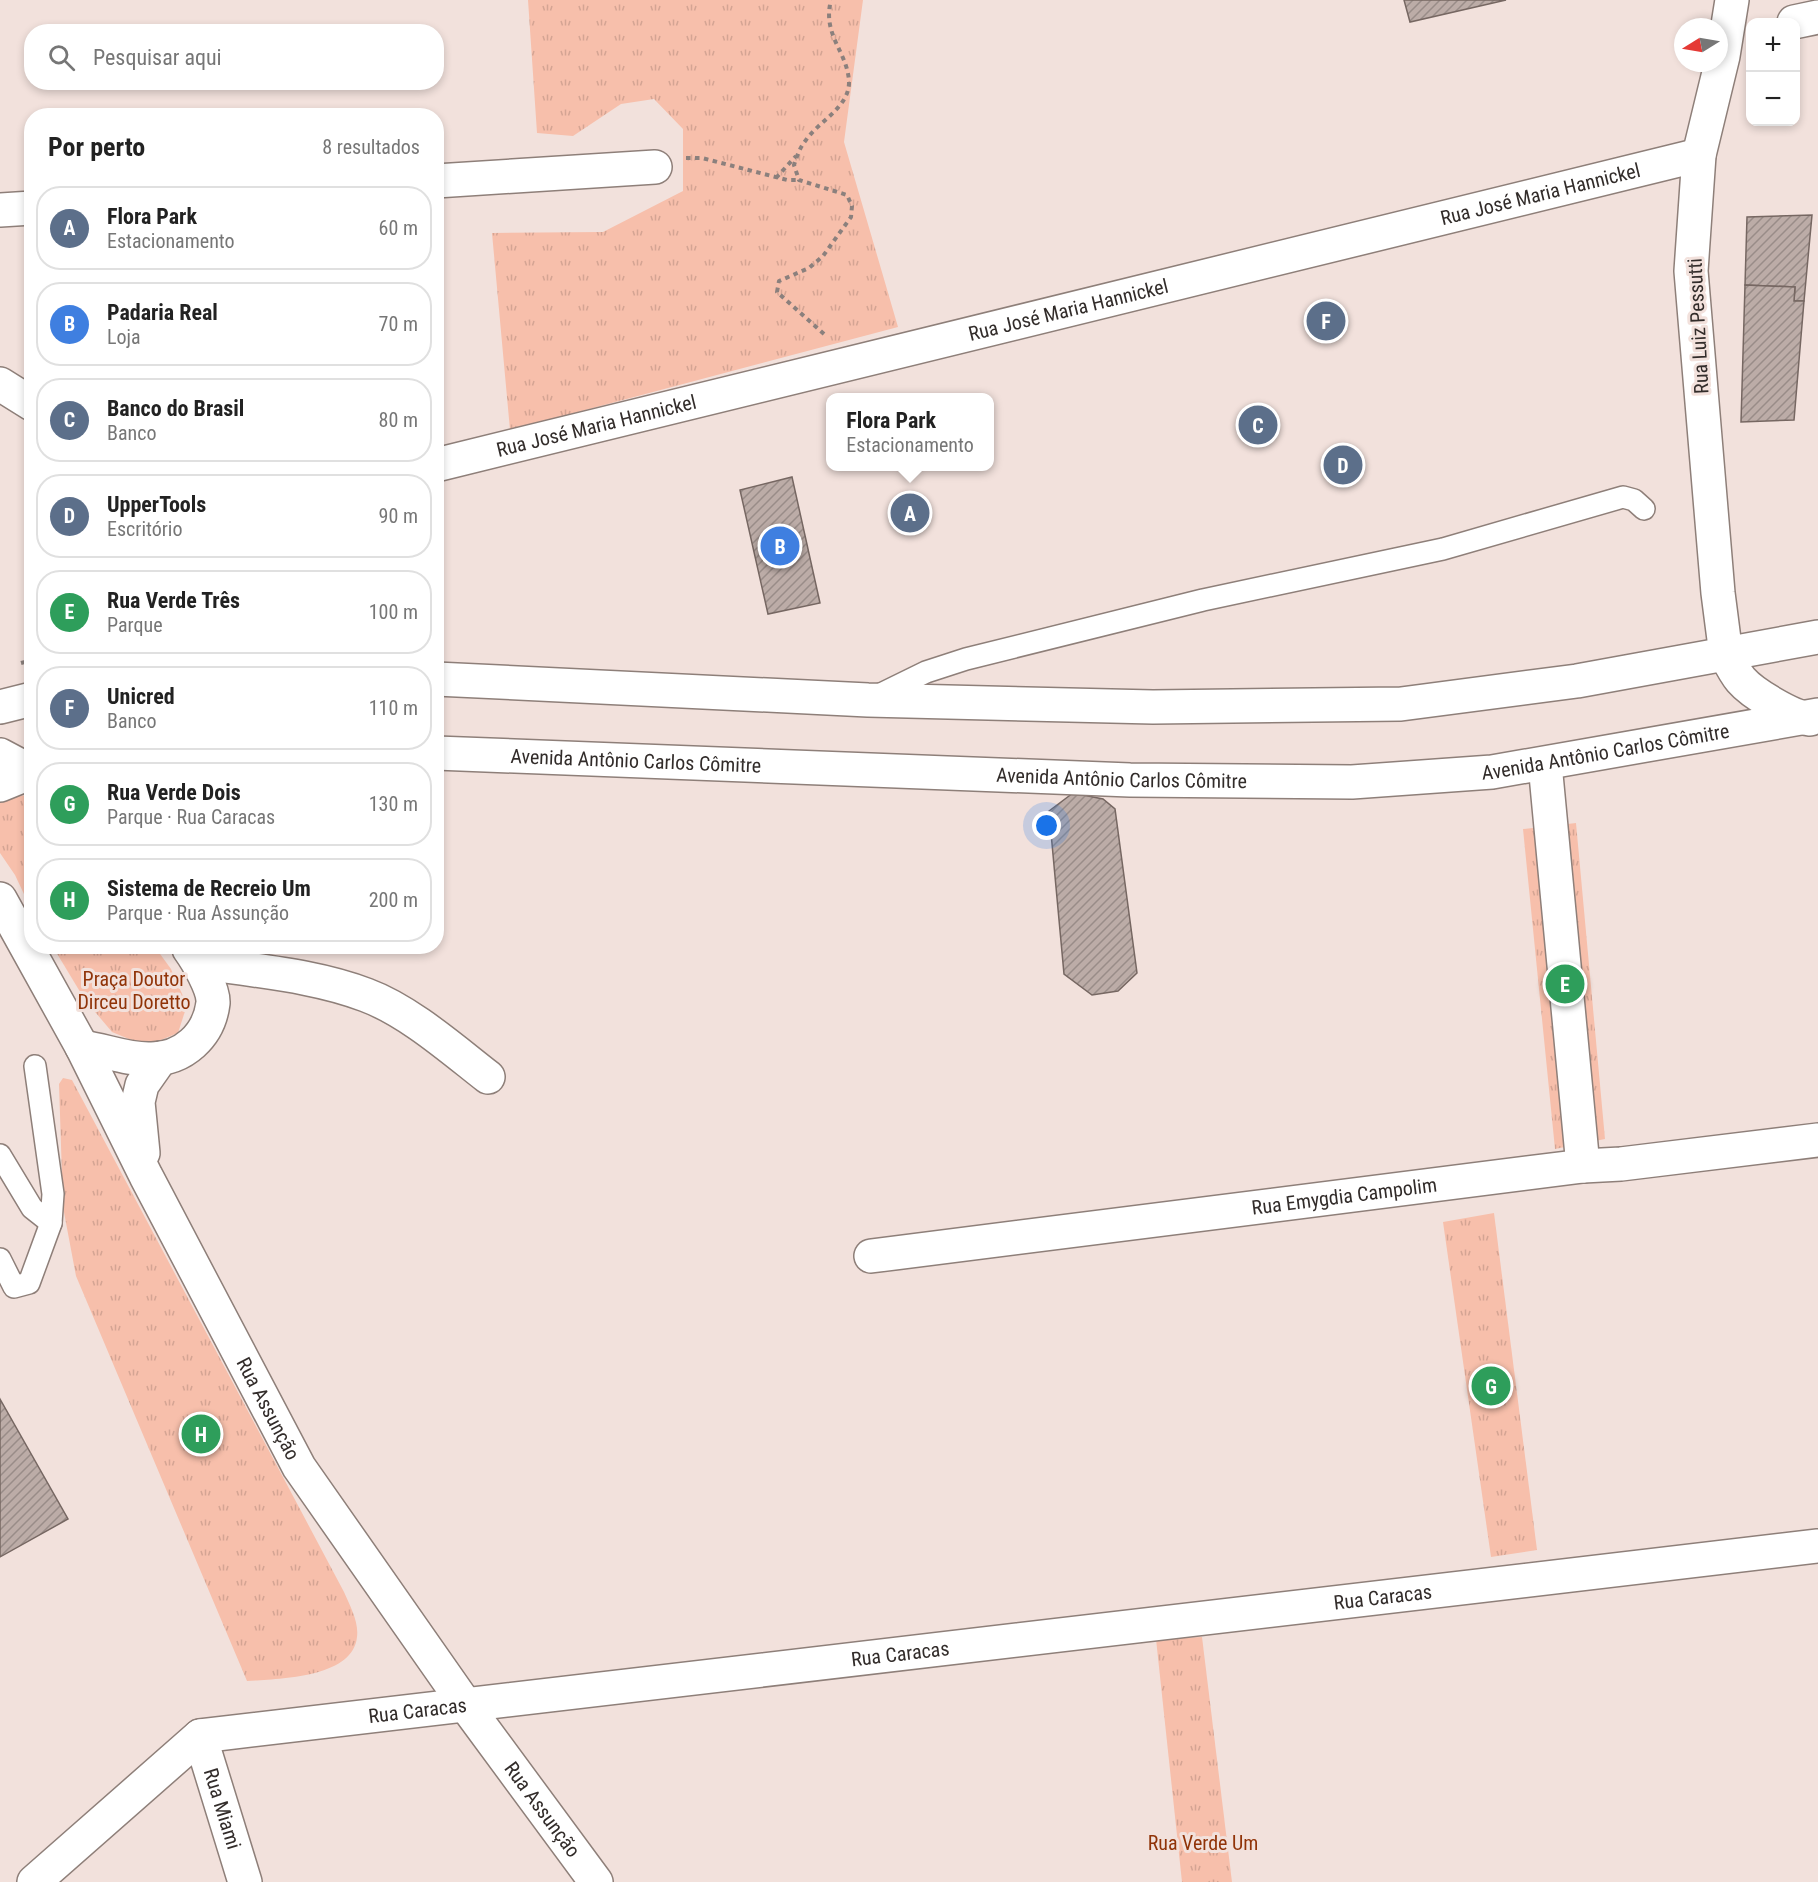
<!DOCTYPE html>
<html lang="pt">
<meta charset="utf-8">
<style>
:root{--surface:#fff;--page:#f2f2f2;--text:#222;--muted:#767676;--line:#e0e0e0;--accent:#2f78ac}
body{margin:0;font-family:"Roboto Condensed",sans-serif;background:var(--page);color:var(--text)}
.controls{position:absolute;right:18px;top:18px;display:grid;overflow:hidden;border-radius:12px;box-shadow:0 3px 9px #0003}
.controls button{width:54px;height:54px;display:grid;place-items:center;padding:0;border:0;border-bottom:2px solid var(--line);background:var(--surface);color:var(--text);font:30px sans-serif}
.compass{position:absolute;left:1674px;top:18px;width:54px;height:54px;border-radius:50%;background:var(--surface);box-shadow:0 3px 9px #0003;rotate:259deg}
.you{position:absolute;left:1047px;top:826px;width:21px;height:21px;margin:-15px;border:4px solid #fff;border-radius:50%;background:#1a73e8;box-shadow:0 0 0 9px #1a73e833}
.badge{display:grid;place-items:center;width:39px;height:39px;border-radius:50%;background:var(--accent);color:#fff;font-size:20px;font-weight:700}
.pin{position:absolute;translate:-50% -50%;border:3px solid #fff;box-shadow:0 2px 6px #0006}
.popup{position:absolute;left:826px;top:393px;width:168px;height:78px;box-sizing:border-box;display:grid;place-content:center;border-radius:12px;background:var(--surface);filter:drop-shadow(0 2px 4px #0005);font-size:20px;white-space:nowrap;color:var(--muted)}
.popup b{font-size:22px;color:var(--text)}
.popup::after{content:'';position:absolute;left:50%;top:100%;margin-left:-12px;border:12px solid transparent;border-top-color:var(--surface)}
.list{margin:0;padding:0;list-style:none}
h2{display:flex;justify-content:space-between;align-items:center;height:78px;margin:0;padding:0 24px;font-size:26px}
h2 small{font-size:20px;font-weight:400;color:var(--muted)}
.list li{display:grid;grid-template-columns:39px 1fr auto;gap:18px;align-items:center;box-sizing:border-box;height:84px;margin:0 12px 12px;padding:0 12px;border:2px solid var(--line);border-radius:24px}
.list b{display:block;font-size:22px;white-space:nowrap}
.list p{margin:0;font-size:20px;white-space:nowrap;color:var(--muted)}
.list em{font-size:20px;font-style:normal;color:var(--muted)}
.icon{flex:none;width:33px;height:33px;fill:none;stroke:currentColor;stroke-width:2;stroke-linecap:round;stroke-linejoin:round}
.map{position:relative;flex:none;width:1818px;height:1882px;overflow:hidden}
.search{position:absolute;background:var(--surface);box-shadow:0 3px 9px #0003;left:24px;top:24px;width:420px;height:66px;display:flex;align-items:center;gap:15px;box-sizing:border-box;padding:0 21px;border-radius:24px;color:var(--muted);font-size:22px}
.panel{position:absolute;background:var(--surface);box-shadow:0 3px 9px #0003;left:24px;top:108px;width:420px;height:846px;border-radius:24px}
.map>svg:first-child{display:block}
.park{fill:url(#park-tufts)}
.building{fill:url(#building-hatch);stroke:#766762;stroke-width:1.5}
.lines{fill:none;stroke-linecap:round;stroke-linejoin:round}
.lane-casing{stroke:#8e7f79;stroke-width:24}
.street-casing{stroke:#8e7f79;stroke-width:36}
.secondary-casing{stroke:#8e7f79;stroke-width:36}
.path{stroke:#8b807d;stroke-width:4;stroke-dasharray:4.5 4.5;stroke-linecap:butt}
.lane{stroke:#fff;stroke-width:21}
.street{stroke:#fff;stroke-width:33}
.secondary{stroke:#fff;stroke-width:33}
.labels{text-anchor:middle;stroke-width:6;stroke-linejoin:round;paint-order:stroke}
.street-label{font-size:20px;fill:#322c2a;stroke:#f2e1dc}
.park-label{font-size:20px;fill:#903308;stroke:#f2e1dc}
</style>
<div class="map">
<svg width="1818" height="1882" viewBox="0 0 1818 1882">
<defs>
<pattern id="park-tufts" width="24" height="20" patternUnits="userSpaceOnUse" patternTransform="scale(1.5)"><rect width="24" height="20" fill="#f7bfab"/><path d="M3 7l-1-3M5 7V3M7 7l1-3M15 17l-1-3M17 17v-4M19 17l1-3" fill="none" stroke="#d4a493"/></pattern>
<pattern id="building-hatch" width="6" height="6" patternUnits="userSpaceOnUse" patternTransform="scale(1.5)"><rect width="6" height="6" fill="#bcaca7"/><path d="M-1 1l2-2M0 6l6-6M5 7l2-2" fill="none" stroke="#998c88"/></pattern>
</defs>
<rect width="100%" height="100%" fill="#f2e1dc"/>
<g class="park">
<path d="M528 0H863L844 142 898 327 510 430 492 233 603 232 683 191V129L654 99 621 104 573 136 537 133Z"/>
<path d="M31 794V909L15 875 0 853V800Z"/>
<path d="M1576 823 1605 1139 1555 1149 1523 829Z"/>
<path d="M53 947H155L171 969 187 1005 178 1033 146 1046 112 1032 85 1000Z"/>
<path d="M63 1078 72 1080 344 1592C350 1606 359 1622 357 1637 353 1678 278 1679 247 1681L76 1276 63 1207 59 1084Z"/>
<path d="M1494 1213 1537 1550 1491 1557 1443 1222Z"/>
<path d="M1202 1637 1232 1882H1182L1156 1639Z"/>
</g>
<g class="building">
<path d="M1404 0H1506L1410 22Z"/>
<path d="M1812 215 1804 301H1794L1795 287 1745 285 1747 217Z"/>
<path d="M1745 285 1795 287 1794 301H1804L1794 420 1741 422Z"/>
<path d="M792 477 820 603 768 614 740 490Z"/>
<path d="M1073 793 1103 799 1115 809 1137 973 1118 991 1092 995 1064 974 1049 811Z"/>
<path d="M0 1399 68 1519 0 1557Z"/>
</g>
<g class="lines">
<g class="lane-casing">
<g id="lane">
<path d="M875 697 926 672 966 659 1203 600 1443 549 1623 497 1634 500 1644 509"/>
<path d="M0 1155 32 1208 51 1223"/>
<path d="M0 1259 14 1287 29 1283 51 1223 53 1194 35 1066"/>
</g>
</g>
<g class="street-casing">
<g id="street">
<path d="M1794 22 1818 17"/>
<path d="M436 181 655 167"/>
<path d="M0 210 32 208"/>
<path d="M0 384 32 404"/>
<path id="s1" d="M436 465 1699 155"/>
<path d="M1726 655 1718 593 1691 271 1699 155 1723 56 1732 0"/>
<path d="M0 755 32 772"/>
<path d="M1545 764 1583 1166"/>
<path id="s2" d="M0 899 82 1047 146 1176 299 1467 467 1707 596 1882"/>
<path d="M200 962C254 971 314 975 366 995 409 1011 452 1049 488 1077"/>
<path d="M82 1047C105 1050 127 1060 151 1059 183 1059 209 1036 213 1003 214 989 197 960 189 949"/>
<path d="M143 1153 138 1102 142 1085 161 1058"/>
<path id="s3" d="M871 1256 1583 1166 1621 1164 1818 1140"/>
<path id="s4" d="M200 1736 245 1882"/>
<path id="s5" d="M34 1882 200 1736 1818 1546"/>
</g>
</g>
<g class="secondary-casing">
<g id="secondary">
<path d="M1726 655C1730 663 1735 673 1741 680 1753 694 1792 717 1810 719"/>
<path d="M436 679 868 700 1153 707 1401 704 1577 681 1818 637"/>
<path d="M0 707 32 699"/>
<path id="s6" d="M436 753 1130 780 1352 782 1492 772 1818 715"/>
<path d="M0 785 32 772"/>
</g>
</g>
<g class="path">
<path d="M686 158H702L787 180H799"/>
<path d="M776 178 796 156"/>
<path d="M824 334 777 292 779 281 809 268 823 256 851 217 852 206 847 195 799 180 794 165C797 156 800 147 806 140 819 121 850 107 849 81 847 51 822 35 831 0"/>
<path d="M21 663 32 660"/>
</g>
<use href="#lane" class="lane"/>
<use href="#street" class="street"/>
<use href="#secondary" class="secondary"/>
</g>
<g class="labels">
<g class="street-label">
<text dy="7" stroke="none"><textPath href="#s1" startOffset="1137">Rua José Maria Hannickel</textPath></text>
<text dy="7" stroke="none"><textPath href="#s1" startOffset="651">Rua José Maria Hannickel</textPath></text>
<text transform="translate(1698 326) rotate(-93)" y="7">Rua Luiz Pessutti</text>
<text dy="7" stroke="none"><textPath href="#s1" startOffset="165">Rua José Maria Hannickel</textPath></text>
<text dy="7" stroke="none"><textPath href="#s6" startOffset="1172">Avenida Antônio Carlos Cômitre</textPath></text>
<text dy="7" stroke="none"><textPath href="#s6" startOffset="200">Avenida Antônio Carlos Cômitre</textPath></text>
<text dy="7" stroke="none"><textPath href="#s6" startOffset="686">Avenida Antônio Carlos Cômitre</textPath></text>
<text dy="7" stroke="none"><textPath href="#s3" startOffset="477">Rua Emygdia Campolim</textPath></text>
<text dy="7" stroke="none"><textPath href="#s2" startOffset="576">Rua Assunção</textPath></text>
<text dy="7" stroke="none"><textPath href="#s5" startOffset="1412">Rua Caracas</textPath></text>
<text dy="7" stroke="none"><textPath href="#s5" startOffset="926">Rua Caracas</textPath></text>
<text dy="7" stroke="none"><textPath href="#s5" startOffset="440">Rua Caracas</textPath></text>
<text dy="7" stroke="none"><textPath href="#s4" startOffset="76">Rua Miami</textPath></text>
<text dy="7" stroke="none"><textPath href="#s2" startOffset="1062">Rua Assunção</textPath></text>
</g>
<g class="park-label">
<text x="134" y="986">Praça Doutor<tspan x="134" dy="23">Dirceu Doretto</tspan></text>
<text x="1203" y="1850">Rua Verde Um</text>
</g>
</g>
</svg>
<div class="controls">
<button>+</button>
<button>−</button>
</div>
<svg class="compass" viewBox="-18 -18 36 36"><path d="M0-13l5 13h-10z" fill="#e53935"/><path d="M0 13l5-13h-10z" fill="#767676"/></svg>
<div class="you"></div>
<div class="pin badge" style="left:910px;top:513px;background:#5c6f8a">A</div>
<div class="popup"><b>Flora Park</b>Estacionamento</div>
<div class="pin badge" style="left:780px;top:546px;background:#3f7fe0">B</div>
<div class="pin badge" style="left:1258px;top:425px;background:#5c6f8a">C</div>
<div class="pin badge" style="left:1343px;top:465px;background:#5c6f8a">D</div>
<div class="pin badge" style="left:1565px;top:984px;background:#2e9e5b">E</div>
<div class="pin badge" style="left:1326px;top:321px;background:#5c6f8a">F</div>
<div class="pin badge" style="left:1491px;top:1386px;background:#2e9e5b">G</div>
<div class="pin badge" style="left:201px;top:1434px;background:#2e9e5b">H</div>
<div class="search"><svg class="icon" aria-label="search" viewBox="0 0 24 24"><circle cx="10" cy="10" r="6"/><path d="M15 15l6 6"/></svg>Pesquisar aqui</div>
<section class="panel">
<h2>Por perto<small>8 resultados</small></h2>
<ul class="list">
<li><span class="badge" style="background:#5c6f8a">A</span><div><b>Flora Park</b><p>Estacionamento</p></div><em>60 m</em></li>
<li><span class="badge" style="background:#3f7fe0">B</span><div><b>Padaria Real</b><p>Loja</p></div><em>70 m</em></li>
<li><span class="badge" style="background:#5c6f8a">C</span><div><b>Banco do Brasil</b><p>Banco</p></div><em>80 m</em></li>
<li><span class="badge" style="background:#5c6f8a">D</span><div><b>UpperTools</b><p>Escritório</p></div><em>90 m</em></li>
<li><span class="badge" style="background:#2e9e5b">E</span><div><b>Rua Verde Três</b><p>Parque</p></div><em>100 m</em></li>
<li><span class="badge" style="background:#5c6f8a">F</span><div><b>Unicred</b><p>Banco</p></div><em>110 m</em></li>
<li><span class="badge" style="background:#2e9e5b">G</span><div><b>Rua Verde Dois</b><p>Parque · Rua Caracas</p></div><em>130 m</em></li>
<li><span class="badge" style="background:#2e9e5b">H</span><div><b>Sistema de Recreio Um</b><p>Parque · Rua Assunção</p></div><em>200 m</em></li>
</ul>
</section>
</div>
